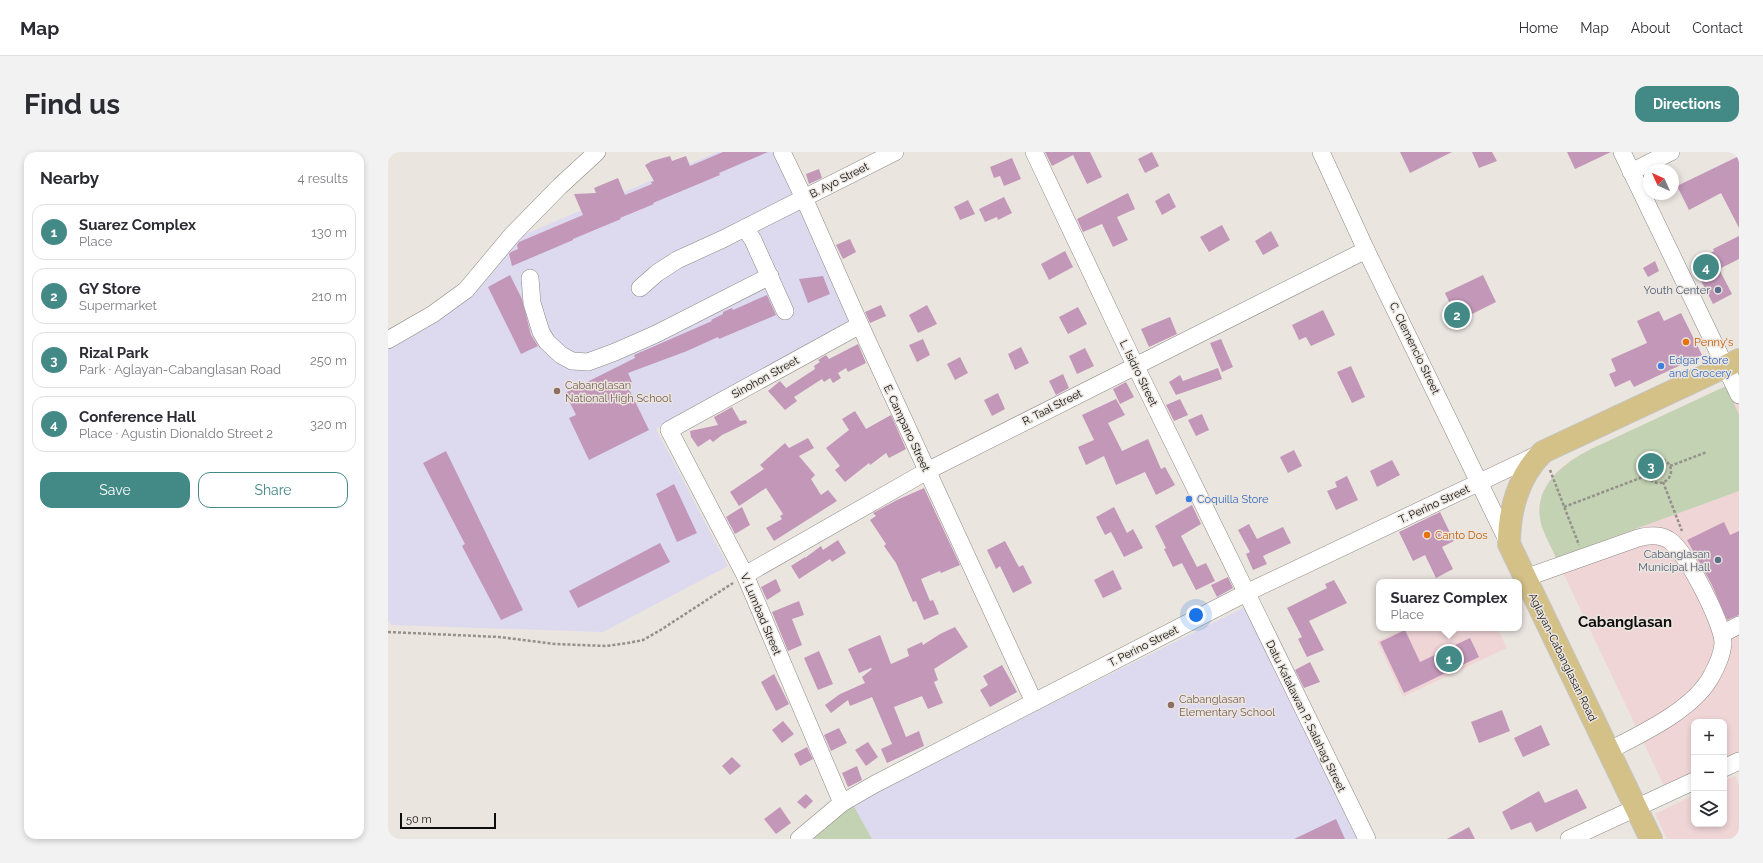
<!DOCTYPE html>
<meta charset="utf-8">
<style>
:root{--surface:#fff;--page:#f2f2f3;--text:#2b2b33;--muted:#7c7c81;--line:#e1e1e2;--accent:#438a87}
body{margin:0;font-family:Raleway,sans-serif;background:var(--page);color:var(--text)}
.controls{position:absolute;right:12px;bottom:12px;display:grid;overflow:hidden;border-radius:8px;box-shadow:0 2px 6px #0003}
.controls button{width:36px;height:36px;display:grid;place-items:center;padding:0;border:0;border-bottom:1px solid var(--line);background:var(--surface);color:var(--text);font:20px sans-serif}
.compass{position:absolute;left:1255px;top:12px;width:36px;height:36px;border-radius:50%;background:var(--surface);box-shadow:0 2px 6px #0003;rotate:315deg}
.scale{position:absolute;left:12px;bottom:10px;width:96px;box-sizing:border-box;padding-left:4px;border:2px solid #0f0d0b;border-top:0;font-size:11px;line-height:14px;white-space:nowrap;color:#0f0d0b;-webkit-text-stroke:3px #ebe5e0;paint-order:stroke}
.you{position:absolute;left:808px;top:463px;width:14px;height:14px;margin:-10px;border:3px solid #fff;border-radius:50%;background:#1a73e8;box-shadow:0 0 0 6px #1a73e833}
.badge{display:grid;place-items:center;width:26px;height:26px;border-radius:50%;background:var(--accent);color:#fff;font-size:13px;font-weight:700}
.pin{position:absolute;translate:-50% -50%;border:2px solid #fff;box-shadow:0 1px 4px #0006}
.popup{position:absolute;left:988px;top:427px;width:146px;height:52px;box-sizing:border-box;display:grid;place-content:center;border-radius:8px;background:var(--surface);filter:drop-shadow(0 1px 3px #0005);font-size:13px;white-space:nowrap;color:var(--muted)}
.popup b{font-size:15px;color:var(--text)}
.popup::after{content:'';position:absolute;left:50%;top:100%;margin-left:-8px;border:8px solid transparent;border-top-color:var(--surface)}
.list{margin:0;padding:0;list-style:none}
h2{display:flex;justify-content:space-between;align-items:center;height:52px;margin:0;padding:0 16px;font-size:17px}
h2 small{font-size:13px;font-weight:400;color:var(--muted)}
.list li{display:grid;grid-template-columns:26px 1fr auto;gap:12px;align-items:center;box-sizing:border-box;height:56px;margin:0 8px 8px;padding:0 8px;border:1px solid var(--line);border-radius:12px}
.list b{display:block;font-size:15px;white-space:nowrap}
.list p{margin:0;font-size:13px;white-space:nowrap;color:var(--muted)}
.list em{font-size:13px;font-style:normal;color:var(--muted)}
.actions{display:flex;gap:8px;padding:12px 16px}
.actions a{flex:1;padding:9px 0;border:1px solid var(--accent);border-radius:12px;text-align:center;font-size:14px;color:var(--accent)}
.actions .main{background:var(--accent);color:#fff}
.icon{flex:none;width:22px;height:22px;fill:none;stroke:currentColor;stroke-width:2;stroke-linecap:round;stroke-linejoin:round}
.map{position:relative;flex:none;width:1351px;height:687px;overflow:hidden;border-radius:12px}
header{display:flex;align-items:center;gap:24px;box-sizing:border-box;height:56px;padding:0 20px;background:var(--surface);border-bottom:1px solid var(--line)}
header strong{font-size:19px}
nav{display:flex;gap:22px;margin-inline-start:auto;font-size:14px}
.intro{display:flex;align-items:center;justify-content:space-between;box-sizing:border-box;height:96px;padding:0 24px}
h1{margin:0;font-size:28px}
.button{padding:10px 18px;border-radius:12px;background:var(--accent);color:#fff;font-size:14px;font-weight:700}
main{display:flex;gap:24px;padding:0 24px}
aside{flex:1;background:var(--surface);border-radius:12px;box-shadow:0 2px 6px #0003}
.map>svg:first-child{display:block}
.commercial{fill:#f0d5d7}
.education{fill:#ddd9ef}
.green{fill:#c2d2b2}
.building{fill:#c297b8}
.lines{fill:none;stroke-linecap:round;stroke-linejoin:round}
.minor-casing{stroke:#8e8883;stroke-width:18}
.major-casing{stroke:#c5c5c4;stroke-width:24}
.path{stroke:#95908c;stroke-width:2.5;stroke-dasharray:3 2;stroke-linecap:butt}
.minor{stroke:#fff;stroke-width:17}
.major{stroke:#d3c188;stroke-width:22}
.service-dot{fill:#5c6f8a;stroke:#ebe5e0;stroke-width:1.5}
.food-dot{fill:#e8710a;stroke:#ebe5e0;stroke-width:1.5}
.shop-dot{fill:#3f7fe0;stroke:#ebe5e0;stroke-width:1.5}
.education-dot{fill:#8d6e63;stroke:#ebe5e0;stroke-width:1.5}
.labels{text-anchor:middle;stroke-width:3;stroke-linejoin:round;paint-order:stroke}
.street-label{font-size:11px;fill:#0f0d0b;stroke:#ebe5e0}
.service-label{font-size:11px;fill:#4e5e75;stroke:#ebe5e0;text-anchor:end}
.food-label{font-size:11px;fill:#c56008;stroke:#ebe5e0;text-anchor:start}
.shop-label{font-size:11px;fill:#366cbe;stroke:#ebe5e0;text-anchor:start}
.education-label{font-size:11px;fill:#785e54;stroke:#ebe5e0;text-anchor:start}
.district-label{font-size:15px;font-weight:bold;fill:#0f0d0b;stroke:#ebe5e0}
</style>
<header>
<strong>Map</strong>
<nav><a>Home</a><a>Map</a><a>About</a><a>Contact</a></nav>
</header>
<div class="intro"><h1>Find us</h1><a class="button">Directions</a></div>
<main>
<aside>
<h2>Nearby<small>4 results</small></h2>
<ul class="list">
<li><span class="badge">1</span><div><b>Suarez Complex</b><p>Place</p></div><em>130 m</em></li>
<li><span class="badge">2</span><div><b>GY Store</b><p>Supermarket</p></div><em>210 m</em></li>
<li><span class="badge">3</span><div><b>Rizal Park</b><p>Park · Aglayan-Cabanglasan Road</p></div><em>250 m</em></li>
<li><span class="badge">4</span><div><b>Conference Hall</b><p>Place · Agustin Dionaldo Street 2</p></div><em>320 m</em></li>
</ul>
<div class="actions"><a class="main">Save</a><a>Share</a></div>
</aside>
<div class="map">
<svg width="1351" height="687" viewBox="0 0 1351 687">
<rect width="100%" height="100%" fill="#ebe5e0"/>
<g class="commercial">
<path d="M1351 228V600L1336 607V570H1306V620L1276 634 1168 406 1154 375 1151 357 1155 339 1167 321 1183 308Z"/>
<path d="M1018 476H1109L1119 496 1015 545 989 489Z"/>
<path d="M1347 624 1351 633V687H1279L1267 662 1306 643V672H1336V629Z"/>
</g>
<g class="education">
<path d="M330 0H389L464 171 268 277 340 414 215 480 3 473 0 468V193L126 87Z"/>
<path d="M857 455 969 687H484L464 651Z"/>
</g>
<g class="green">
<path d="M1338 234 1351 263V339L1168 406C1164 396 1158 386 1154 375 1142 337 1174 312 1203 297Z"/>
<path d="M464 651 484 687H425Z"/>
</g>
<g class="building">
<path d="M335 0H380L331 21 332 23 265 51 266 52 232 66 233 67 185 87V88L124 114 121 102 123 100 130 97 129 93 131 90 195 63 186 42 208 41 206 36 230 26 237 43 264 32 263 30 266 29 257 13 264 9 282 4 284 9 298 4 302 14Z"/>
<path d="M657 0H702L714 25 699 32 685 3 664 14Z"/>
<path d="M764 0 771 14 757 21 750 7Z"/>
<path d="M1012 0H1064L1022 21Z"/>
<path d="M1084 0H1104L1109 9 1091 16Z"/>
<path d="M1179 0H1223L1187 17Z"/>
<path d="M1351 4V76L1333 41 1301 58 1289 34Z"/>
<path d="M624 6 633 27 616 34 612 24 606 26 602 15Z"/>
<path d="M431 17 434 26 421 32 418 22Z"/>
<path d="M740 41 747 57 729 65 740 88 725 95 714 72 695 80 689 67Z"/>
<path d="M781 41 788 55 774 63 767 49Z"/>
<path d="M616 45 624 61 610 68 609 65 597 70 591 57Z"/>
<path d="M580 48 587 62 572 68 566 55Z"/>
<path d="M834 73 842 88 821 100 812 85Z"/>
<path d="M883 79 891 94 875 103 867 89Z"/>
<path d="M1351 84V107L1331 117 1344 142 1325 152 1304 111 1326 99 1325 97Z"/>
<path d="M462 87 468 100 455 107 448 93Z"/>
<path d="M677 99 685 115 661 128 653 112Z"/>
<path d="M1267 109 1271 119 1260 125 1255 116Z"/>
<path d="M122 123 134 147 143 183 150 194 133 202 100 135Z"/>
<path d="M1095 123 1108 150 1070 169 1057 141Z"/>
<path d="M435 124 442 142 420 151 411 127Z"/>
<path d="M379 143 388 163 331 187 330 185 299 199 240 221 244 230 239 233 261 278 201 308 181 266 188 263 177 241 247 206 246 203 324 169 323 168 335 162V160L344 156 345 158Z"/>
<path d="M493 153 498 164 482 171 477 160Z"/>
<path d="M539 153 549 172 530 181 521 163Z"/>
<path d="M690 155 699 172 680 182 671 165Z"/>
<path d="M935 158 947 183 923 194 918 185 911 188 904 173Z"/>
<path d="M1271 159 1276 169 1293 161 1314 203 1246 235 1242 228 1227 235 1221 222 1228 219 1223 207 1259 191 1249 169Z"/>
<path d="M782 165 789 182 761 195 753 177Z"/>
<path d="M535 187 542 203 529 210 521 193Z"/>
<path d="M833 187 845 215 834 220 822 191Z"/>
<path d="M470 192 478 211 460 220 458 216 450 221 453 226 445 231 442 226 436 230 434 227 406 245 409 249 397 258 380 239 392 229 398 236 427 217 426 214 432 210 430 208 438 203 441 207Z"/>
<path d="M633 195 641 211 627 218 620 202Z"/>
<path d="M697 196 706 214 689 222 681 204Z"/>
<path d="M572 205 580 221 567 228 559 212Z"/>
<path d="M963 214 977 245 964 251 949 220Z"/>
<path d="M830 216 834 227 788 243 781 230 792 223 795 229Z"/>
<path d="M675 222 681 236 668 243 661 229Z"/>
<path d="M738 230 746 245 732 252 725 237Z"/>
<path d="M610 241 617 257 604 264 596 248Z"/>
<path d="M728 247 737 263 720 271 734 299 760 287 773 317 777 315 787 333 768 343 757 320 728 333 716 304 698 313 690 295 706 288 694 263Z"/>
<path d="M792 247 800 263 786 269 778 253Z"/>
<path d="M344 255 352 269 358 268 359 271 334 283 325 290 322 287 310 295 303 285 302 279 330 273 326 265Z"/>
<path d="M467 259 478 277 503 263 518 297 501 306 498 301 482 313 481 311 457 330 447 318 452 314 438 296 461 278 454 267Z"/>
<path d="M814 262 821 278 808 284 800 268Z"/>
<path d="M420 286 426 296 411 304 427 323 423 327 433 343 440 338 449 349 386 389 378 376 394 367 392 364 395 362 378 336 351 354 342 340 376 317 372 313 397 291 401 296Z"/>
<path d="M906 298 914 314 900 321 892 305Z"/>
<path d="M58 299 135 458 113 468 74 394 77 392 35 311Z"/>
<path d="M1004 308 1012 323 989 335 982 319Z"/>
<path d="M959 324 970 348 948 358 939 339 949 335 947 330Z"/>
<path d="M286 332 309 381 289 390 268 342Z"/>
<path d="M536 336 572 413 553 421 552 419 533 427 542 449 545 448 551 462 536 468 528 449 525 450 508 411 496 394 498 392 482 368 488 364 485 361 509 348Z"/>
<path d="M804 353 813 372 793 384 809 415 818 411 827 429 808 438 794 411 785 415 776 397 778 396 767 374Z"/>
<path d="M354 355 362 373 347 382 338 365Z"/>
<path d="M726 355 739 381 745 377 755 396 736 405 723 380 717 383 708 365Z"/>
<path d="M1052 360 1066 389 1054 395 1065 417 1048 426 1037 403 1025 409 1011 380Z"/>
<path d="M1336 370 1342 383 1351 379V463L1339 468 1324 433 1299 388Z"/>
<path d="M861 372 869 387 895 375 903 391 875 404 879 412 865 418 858 402 862 400 850 378Z"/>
<path d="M450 388 458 401 444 410 442 407 411 427 403 414 417 405V406L433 394 435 398Z"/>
<path d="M617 389 631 415 635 413 644 431 625 441 612 414 608 417 599 398Z"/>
<path d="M272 391 282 410 190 456 181 439Z"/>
<path d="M725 418 734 437 715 446 706 428Z"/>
<path d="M840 425 845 436 829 445 823 433Z"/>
<path d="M388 427 393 439 379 448 373 435Z"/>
<path d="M946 428 959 451 921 469 936 498 919 505 910 487 914 485 899 456 939 436 937 432Z"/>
<path d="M411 449 416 463 404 467 414 493 400 499 384 460Z"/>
<path d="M567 475 580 495 546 517 550 528 546 530 555 551 540 557 534 544 506 555 518 585 531 579 536 594 499 611 493 597 504 592 484 545 462 554 460 548 443 561 437 553 452 542 477 531 474 525 484 517 483 516 471 521 460 497 492 483 503 512 521 504 519 497 534 490 535 493 552 482Z"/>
<path d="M1017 478 1032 510 1082 486 1091 505 1016 541 992 490Z"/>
<path d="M431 499 445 532 430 538 416 506Z"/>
<path d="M922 510 932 530 916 536 907 518Z"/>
<path d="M614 513 629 540 602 555 592 538 600 533 595 524Z"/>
<path d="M386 522 401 552 388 559 373 530Z"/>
<path d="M1114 558 1122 579 1091 591 1083 570Z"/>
<path d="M395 569 406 582 394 591 384 578Z"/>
<path d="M1153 573 1162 593 1135 605 1126 586Z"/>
<path d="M451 576 459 591 443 599 436 583Z"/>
<path d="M480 590 490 605 478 614 467 598Z"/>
<path d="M419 595 425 607 412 614 406 602Z"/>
<path d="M344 605 353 614 342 623 334 614Z"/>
<path d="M469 614 474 628 460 635 454 621Z"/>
<path d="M1189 637 1199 656 1148 680 1143 670 1123 678 1114 660 1151 639 1157 651Z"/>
<path d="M418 642 425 649 417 657 409 650Z"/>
<path d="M392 655 403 671 388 682 376 667Z"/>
<path d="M948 667 957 687H906Z"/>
<path d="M1081 675 1087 687H1059Z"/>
</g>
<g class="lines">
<g class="minor-casing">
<g id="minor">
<path d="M394 0 416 46 472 173 646 550"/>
<path d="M646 0 747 213 979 687"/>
<path d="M933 0 978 98 1121 392"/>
<path d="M1234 0 1351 243"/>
<path d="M1243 20 1283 0"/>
<path d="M357 76 365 88 397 159"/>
<path d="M142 126 144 151 153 180 159 190 173 203 184 209 200 210 227 200 268 182 382 124"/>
<path d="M252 136 269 121 289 108 335 87 507 0"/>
<path d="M0 188 45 162 78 138 124 83 172 34 209 0"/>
<path d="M357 423 539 319 978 98"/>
<path d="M1137 426 1250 386C1261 383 1271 382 1281 388 1298 399 1336 473 1335 492 1334 503 1329 514 1324 523 1307 557 1253 582 1220 599"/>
<path d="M1334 482 1351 473"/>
<path d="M1336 616 1351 609"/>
<path d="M454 651 357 423 281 278 472 173"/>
<path d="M411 687 454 651 487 632 858 441 1153 301"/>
<path d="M1181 687 1306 629"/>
</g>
</g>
<g class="major-casing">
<path id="major" d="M1263 687 1121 392C1121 359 1130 324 1155 300L1351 208"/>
</g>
<g class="path">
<circle cx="1271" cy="319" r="12"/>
<path d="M1282 314 1319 300"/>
<path d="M1162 318 1191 393"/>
<path d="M1275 330 1294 379"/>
<path d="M1176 355 1260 323"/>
<path d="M0 480 111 485 167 492 218 494 240 491 255 488 271 479 345 431"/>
</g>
<use href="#minor" class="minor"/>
<use href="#major" class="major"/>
</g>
<g class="service-dot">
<circle cx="1330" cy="138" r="4"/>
<circle cx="1330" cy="408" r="4"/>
</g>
<g class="food-dot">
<circle cx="1298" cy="190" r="4"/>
<circle cx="1039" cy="383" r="4"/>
</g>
<g class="shop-dot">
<circle cx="1273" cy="214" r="4"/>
<circle cx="801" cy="347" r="4"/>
</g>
<g class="education-dot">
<circle cx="169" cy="239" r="4"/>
<circle cx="783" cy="553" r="4"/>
</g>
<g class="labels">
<g class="street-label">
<text transform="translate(451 28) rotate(-27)" y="4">B. Ayo Street</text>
<text transform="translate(1027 196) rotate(64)" y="4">C. Clemencio Street</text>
<text transform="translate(751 221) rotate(64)" y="4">L. Isidro Street</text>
<text transform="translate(377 225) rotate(-29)" y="4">Sinohon Street</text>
<text transform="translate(664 255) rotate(-27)" y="4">R. Taal Street</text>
<text transform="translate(519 276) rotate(65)" y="4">E. Campano Street</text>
<text transform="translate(1046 352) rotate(-25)" y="4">T. Perino Street</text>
<text transform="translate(373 462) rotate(67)" y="4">V. Lumbad Street</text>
<text transform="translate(755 494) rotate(-27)" y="4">T. Perino Street</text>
<text transform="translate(1175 505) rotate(64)" y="4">Aglayan-Cabanglasan Road</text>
<text transform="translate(918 564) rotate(64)" y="4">Datu Katalawan P. Salahag Street</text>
</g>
<g class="service-label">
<text x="1322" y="142">Youth Center</text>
<text x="1322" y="406">Cabanglasan<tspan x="1322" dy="13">Municipal Hall</tspan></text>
</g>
<g class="food-label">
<text x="1306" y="194">Penny's</text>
<text x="1047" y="387">Canto Dos</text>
</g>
<g class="shop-label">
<text x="1281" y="212">Edgar Store<tspan x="1281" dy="13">and Grocery</tspan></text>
<text x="809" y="351">Coquilla Store</text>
</g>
<g class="education-label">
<text x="177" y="237">Cabanglasan<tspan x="177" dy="13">National High School</tspan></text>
<text x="791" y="551">Cabanglasan<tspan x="791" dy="13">Elementary School</tspan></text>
</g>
<g class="district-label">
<text x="1237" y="475">Cabanglasan</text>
</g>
</g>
</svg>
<div class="controls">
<button>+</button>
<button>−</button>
<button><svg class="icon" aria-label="layers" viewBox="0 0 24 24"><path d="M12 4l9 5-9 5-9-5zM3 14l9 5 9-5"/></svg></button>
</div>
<svg class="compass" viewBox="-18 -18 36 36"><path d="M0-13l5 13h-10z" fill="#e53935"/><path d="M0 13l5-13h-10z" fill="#7c7c81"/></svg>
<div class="scale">50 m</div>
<div class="you"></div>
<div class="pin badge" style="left:1061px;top:507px">1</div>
<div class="popup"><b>Suarez Complex</b>Place</div>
<div class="pin badge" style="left:1069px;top:163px">2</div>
<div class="pin badge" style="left:1263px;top:314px">3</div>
<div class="pin badge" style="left:1318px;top:115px">4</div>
</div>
</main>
